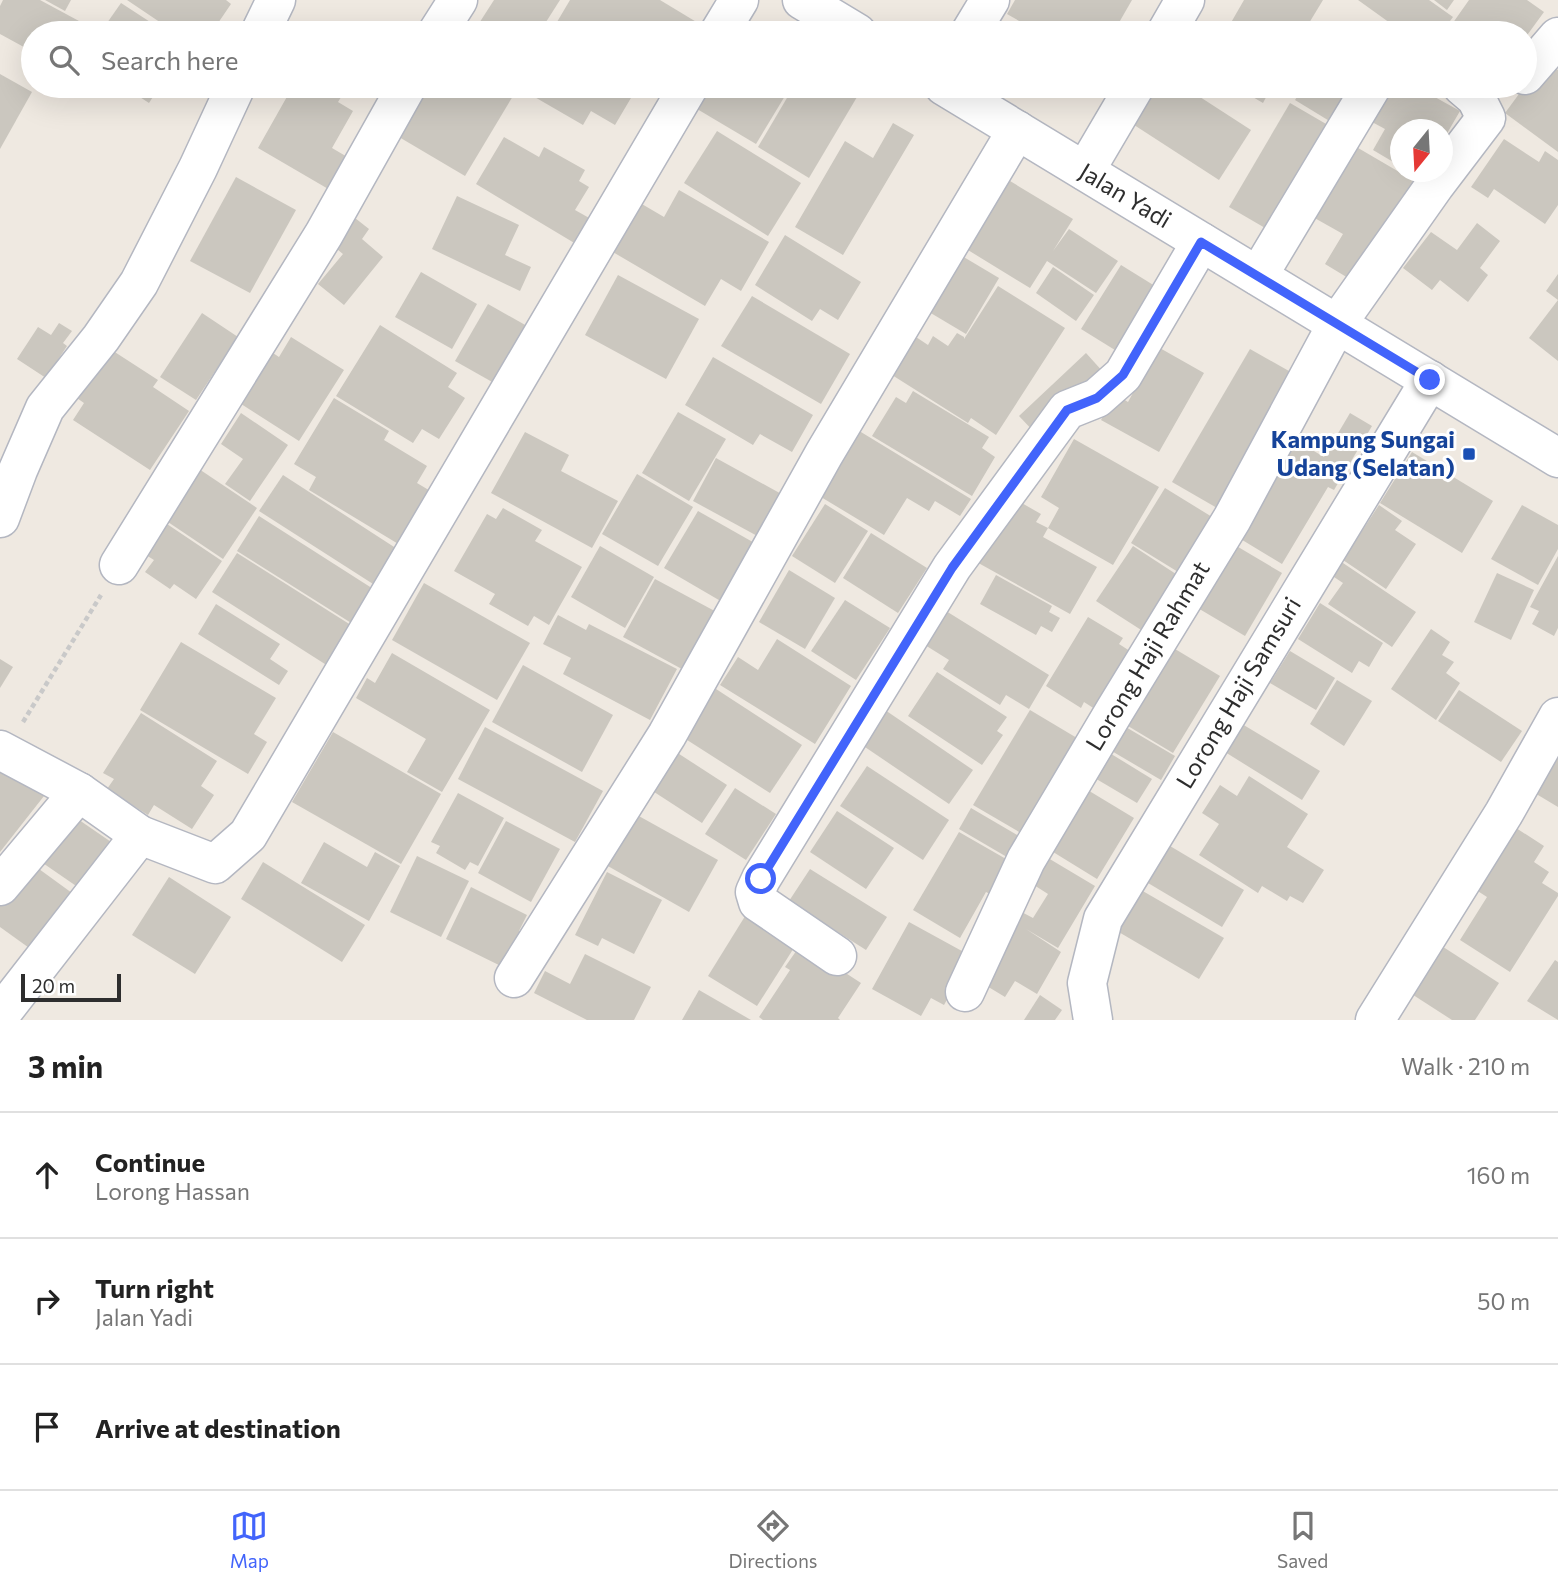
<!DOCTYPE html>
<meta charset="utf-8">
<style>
:root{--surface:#fff;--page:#f6f6f6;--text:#222;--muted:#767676;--line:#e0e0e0;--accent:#4264fb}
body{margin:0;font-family:Commissioner,sans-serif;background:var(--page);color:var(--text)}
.compass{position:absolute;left:1390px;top:119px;width:63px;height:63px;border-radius:50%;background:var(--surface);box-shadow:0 7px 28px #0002;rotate:198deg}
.scale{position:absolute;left:21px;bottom:18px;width:100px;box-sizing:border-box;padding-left:7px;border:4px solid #2e2e2e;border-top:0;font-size:19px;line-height:24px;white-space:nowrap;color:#2e2e2e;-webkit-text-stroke:5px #fff;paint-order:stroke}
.stop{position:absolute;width:21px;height:21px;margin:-16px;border:5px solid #4264fb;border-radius:50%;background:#fff}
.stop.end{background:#4264fb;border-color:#fff;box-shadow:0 2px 7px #0008}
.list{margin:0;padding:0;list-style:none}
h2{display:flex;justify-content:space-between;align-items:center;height:91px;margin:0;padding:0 28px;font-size:30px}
h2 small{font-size:23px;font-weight:400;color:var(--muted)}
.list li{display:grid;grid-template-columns:46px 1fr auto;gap:21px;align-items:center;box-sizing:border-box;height:126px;padding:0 28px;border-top:2px solid var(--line)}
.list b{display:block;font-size:26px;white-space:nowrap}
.list p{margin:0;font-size:23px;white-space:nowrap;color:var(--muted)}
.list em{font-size:23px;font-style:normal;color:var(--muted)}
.icon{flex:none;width:38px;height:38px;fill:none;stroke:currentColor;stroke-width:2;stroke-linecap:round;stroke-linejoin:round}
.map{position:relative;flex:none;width:1558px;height:1020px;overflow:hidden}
.search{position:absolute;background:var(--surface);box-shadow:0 7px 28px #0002;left:21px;right:21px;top:21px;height:77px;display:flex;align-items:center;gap:18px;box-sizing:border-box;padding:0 24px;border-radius:38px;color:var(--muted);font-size:26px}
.sheet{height:469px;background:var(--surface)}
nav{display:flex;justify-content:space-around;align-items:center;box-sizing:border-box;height:98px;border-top:2px solid var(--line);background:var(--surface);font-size:19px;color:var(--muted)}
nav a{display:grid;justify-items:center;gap:4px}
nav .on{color:var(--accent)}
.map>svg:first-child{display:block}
.building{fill:#cbc7bf}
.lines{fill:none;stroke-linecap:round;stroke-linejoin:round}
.minor-casing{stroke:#b4b7c1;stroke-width:41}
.path{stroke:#c9c9c9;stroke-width:4.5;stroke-dasharray:5 3.5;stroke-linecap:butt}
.minor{stroke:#fff;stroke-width:38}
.route{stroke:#4264fb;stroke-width:9}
.transit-dot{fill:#1a4fb4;stroke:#fff;stroke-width:2.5}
.labels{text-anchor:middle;stroke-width:6;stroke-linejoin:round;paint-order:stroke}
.street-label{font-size:24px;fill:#2e2e2e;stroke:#fff}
.transit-label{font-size:24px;font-weight:bold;fill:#164399;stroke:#fff;text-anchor:end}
</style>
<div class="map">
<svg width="1558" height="1020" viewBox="0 0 1558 1020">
<rect width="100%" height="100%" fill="#efe9e1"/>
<g class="building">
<path d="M3 0H40L79 21 72 33H33V52L0 34V6Z"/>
<path d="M45 0H71L65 11Z"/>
<path d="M127 0H226L231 4 216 26 209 21 201 33H176Z"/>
<path d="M494 0H560L539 33H484L476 28Z"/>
<path d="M570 0H660L703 26 699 33H577L557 22Z"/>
<path d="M1015 0H1132L1113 33H1040L1007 14Z"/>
<path d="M1244 0H1323L1303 33H1225Z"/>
<path d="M1358 0H1429L1453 17 1441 33H1404Z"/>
<path d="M1434 0H1454L1447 10Z"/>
<path d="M1469 0H1527L1544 12 1525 38V33H1459L1450 27Z"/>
<path d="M121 3 167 33H100Z"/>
<path d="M1544 60 1558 70V152L1505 113Z"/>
<path d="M0 74 32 92 0 149Z"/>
<path d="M123 86H160L149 103Z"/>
<path d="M293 86H309L314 89 316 86H348L338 102 353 111 332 148 349 158 330 190 258 148Z"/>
<path d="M430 86H519L465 176 399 137Z"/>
<path d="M529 86H638L615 125 591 111 583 125 526 92Z"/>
<path d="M704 86H791L756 144 692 106Z"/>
<path d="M794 86H837L857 97 809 178 758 147Z"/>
<path d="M1152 86H1183L1251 130 1219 180 1128 121Z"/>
<path d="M1234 86H1272L1263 103Z"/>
<path d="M1304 86H1327L1351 101 1336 125 1295 100Z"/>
<path d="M1393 86H1415L1460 111 1442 142V130H1400V166L1373 150 1385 129 1372 122Z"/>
<path d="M1290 103 1333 128 1272 232 1229 207Z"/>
<path d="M893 123 914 135 843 255 795 227 845 141 873 158Z"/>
<path d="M717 131 801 183 768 236 684 183Z"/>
<path d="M504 137 539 157 544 147 585 170 579 181 589 187 575 210 591 219 576 244 476 184Z"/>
<path d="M1504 139 1539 162 1545 151 1558 160V205L1545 224 1494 189 1488 198 1471 187Z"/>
<path d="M1353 145 1418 183 1358 284 1325 264 1343 234 1311 216Z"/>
<path d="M236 177 296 210 250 293 190 261Z"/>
<path d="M1005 178 1073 219 1053 251 1069 229 1118 261 1096 293 1047 261 1030 288 963 247Z"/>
<path d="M679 190 769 242 741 291 721 279 705 306 606 248 635 200 664 217Z"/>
<path d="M457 196 519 225 505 255 531 267 520 291 432 249Z"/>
<path d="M355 218 369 229 362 239 383 257 344 305 318 284 343 254 332 245Z"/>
<path d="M1477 223 1500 241 1480 268 1488 275 1468 302 1440 280 1432 290 1403 268 1431 232 1457 250Z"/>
<path d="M785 235 861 282 838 320 820 309 812 321 755 285Z"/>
<path d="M957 253 999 278 966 334 924 309Z"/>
<path d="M1121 265 1163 291 1123 355 1081 329Z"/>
<path d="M1053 267 1094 295 1076 321 1036 293Z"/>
<path d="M421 272 477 304 452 349 395 317Z"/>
<path d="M1558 274V300L1546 291Z"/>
<path d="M618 275 699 319 666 379 585 335Z"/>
<path d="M998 286 1065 328 996 435 971 418 968 423 892 375 916 337 928 345 933 336 948 346 957 333 964 337V339Z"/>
<path d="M752 296 850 354 821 404 721 346Z"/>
<path d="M1558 300V361L1529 338Z"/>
<path d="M488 304 527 326 494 383 455 361Z"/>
<path d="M202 313 238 337 196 400 160 377Z"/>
<path d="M59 323 72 331 63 343 67 346 46 378 17 359 38 327 51 335Z"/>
<path d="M380 325 457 373 448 387 465 398 439 439 422 429 413 443 336 396Z"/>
<path d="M291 337 344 370 299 441 238 402 270 351 279 357Z"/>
<path d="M107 347 158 380 153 387 189 411 150 470 73 420 84 403 74 396Z"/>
<path d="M1158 347 1204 373 1159 452 1101 420 1115 394 1128 402Z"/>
<path d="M1250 349 1296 375 1224 512 1172 482Z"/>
<path d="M1086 353 1104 373 1037 435 1019 416Z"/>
<path d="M713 357 813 415 792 452 760 434 753 445 685 405Z"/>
<path d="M913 391 989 437 982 448 995 457 972 496 872 436 896 397 906 403Z"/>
<path d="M334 398 389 431 384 440 427 466 417 483 432 492 400 545 309 490 316 477 294 464Z"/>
<path d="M678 412 726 439 689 501 642 473Z"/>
<path d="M241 413 288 445 250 501 225 484 243 459 221 444Z"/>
<path d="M1350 413 1372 426 1334 490 1328 487 1282 564 1234 535 1292 438 1324 457Z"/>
<path d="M856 429 971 499 960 516 935 501 929 511 907 498 884 535 816 494Z"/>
<path d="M525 432 569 455 561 471 618 501 592 548 491 493Z"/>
<path d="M1074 439 1159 487 1113 565 1048 528 1059 508 1041 497Z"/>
<path d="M1412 452 1493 501 1462 553 1380 503Z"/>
<path d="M716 458 785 496 761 538 693 501Z"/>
<path d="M193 465 257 508 223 559 159 516Z"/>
<path d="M637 474 693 507 658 566 602 534Z"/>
<path d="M283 475 408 556 384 591 259 511Z"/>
<path d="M1165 488 1217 520 1183 575 1131 543Z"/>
<path d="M1013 498 1041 514 1036 522 1048 528 1043 537 1097 567 1070 614 973 560Z"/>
<path d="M825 504 868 531 835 583 792 556Z"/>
<path d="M1379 505 1402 521 1395 530 1416 544 1386 589 1343 560Z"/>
<path d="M1522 505 1558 525V549L1538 585 1491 559Z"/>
<path d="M503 508 542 530 535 541 582 567 549 625 534 616 528 626 489 604 495 594 454 571 487 514 496 519Z"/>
<path d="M698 511 758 545 724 603 664 568Z"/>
<path d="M259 516 378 592 356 626 237 551Z"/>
<path d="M167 524 222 561 196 599 174 584 170 589 145 572 154 560 146 555Z"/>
<path d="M871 533 927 568 898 613 843 578Z"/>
<path d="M1228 541 1282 573 1245 636 1191 604Z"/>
<path d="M600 546 654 577 625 628 571 597Z"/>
<path d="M1133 546 1179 576 1149 635 1096 601Z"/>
<path d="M237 553 354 627 328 666 212 592Z"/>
<path d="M1558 556V628L1554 636 1532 624 1539 611 1530 607Z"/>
<path d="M1340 561 1416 612 1392 647 1328 604 1343 583 1331 575Z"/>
<path d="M789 570 835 598 805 649 759 622Z"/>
<path d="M1497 573 1534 590 1511 640 1474 622Z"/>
<path d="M996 575 1052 606 1049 612 1060 618 1052 632 1041 626 1036 635 980 604Z"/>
<path d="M655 579 724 616 691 674 623 637Z"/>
<path d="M424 583 530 643 497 700 392 640Z"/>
<path d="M845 600 890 628 856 680 811 651Z"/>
<path d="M1320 603 1383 643 1369 667 1359 661 1352 673 1298 639Z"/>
<path d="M216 604 280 644 270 659 288 671 279 685 198 634Z"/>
<path d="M946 611 1049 675 1029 709 1006 695 1000 705 943 669 949 660 925 645Z"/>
<path d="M558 615 586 630 589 624 677 669 650 720 563 674 571 658 543 644Z"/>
<path d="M1088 617 1123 638 1119 644 1136 655 1101 713 1084 702 1081 708 1046 686Z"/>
<path d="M1431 629 1450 642 1442 655 1454 662 1446 673 1460 683 1436 720 1391 689Z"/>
<path d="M777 639 851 686 815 744 720 685 738 657 758 670Z"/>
<path d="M181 642 276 698 254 734 267 742 248 774 140 710Z"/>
<path d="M1165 643 1220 676 1173 753 1118 720Z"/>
<path d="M1290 651 1335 678 1316 710 1270 683Z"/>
<path d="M392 653 490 710 442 792 407 772 426 739 356 698 367 678 375 683Z"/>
<path d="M0 659 13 667 0 688Z"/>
<path d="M523 665 613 715 582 772 492 722Z"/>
<path d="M937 672 1007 717 997 731 1003 735 982 765 908 716Z"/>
<path d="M1337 680 1372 701 1344 746 1310 724Z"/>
<path d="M716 689 802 745 770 793 684 738Z"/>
<path d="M1459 690 1522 731 1501 762 1438 721Z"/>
<path d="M885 710 973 770 949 804 862 745Z"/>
<path d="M1030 710 1082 741 1026 836 973 805Z"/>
<path d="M141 713 217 761 201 786 214 795 192 829 154 805 148 815 107 789 114 779 103 773Z"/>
<path d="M1242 724 1320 771 1302 800 1225 752Z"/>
<path d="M1124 726 1175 756 1161 780 1110 750Z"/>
<path d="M485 727 603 791 575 842 458 779Z"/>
<path d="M333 732 441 794 401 864 292 802Z"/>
<path d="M1558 739V807L1528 789Z"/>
<path d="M673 750 727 785 702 823 648 788Z"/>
<path d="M1108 752 1152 779 1137 803 1093 777Z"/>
<path d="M3 765 44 796 0 852V769Z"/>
<path d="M867 766 949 820 923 860 840 806Z"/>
<path d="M1249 776 1308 814 1287 847 1324 870 1303 903 1290 896 1287 901 1262 886 1258 893 1199 855 1219 824 1202 813 1220 785 1237 796Z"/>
<path d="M1081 786 1134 818 1097 879 1045 847Z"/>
<path d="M735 788 776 814 746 860 705 834Z"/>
<path d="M458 793 504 818 478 866 470 862 465 870 436 853 440 846 431 842Z"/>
<path d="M971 808 1024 839 1012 860 959 829Z"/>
<path d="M628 810 718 860 689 912 599 861Z"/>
<path d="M837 811 894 848 866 889 810 852Z"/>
<path d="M69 813 114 844 82 890 37 859Z"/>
<path d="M506 821 560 849 531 902 478 873Z"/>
<path d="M1513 826 1544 846 1534 862 1549 872 1542 883 1558 893V896L1510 972 1460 940 1487 897 1473 888Z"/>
<path d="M959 832 1013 863 994 896 986 892 960 938 913 910Z"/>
<path d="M324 842 367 867 375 852 400 866 369 921 301 883Z"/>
<path d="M1170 846 1244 890 1222 927 1148 883Z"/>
<path d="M1038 852 1095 886 1058 948 1026 929 1061 952 1037 994 1015 981 1005 997 972 977 1014 908 1033 918 1048 894 1023 878Z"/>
<path d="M417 856 469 881 441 937 390 912Z"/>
<path d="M28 861 83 901 32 950 0 927V898Z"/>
<path d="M263 862 365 925 342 962 241 899Z"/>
<path d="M810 869 887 917 866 950 789 901Z"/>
<path d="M607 872 662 900 634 954 602 938 598 946 575 935Z"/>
<path d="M169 877 231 917 195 974 132 935Z"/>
<path d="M471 887 527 915 519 931 527 935 509 970 446 939Z"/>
<path d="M1141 890 1224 938 1199 979 1117 931Z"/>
<path d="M747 913 797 943 757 1006 708 976Z"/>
<path d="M909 922 971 956 944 1005 931 998 921 1016 872 989Z"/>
<path d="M1437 943 1499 983 1475 1020H1452L1407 991Z"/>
<path d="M801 944 861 983 838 1018 840 1020H763L759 1017 790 970 785 967Z"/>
<path d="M585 954 651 987 634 1020H587L534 993 545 971 570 984Z"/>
<path d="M1555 960 1558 962V1020L1527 1001Z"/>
<path d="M699 990 751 1020H682Z"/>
<path d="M1040 995 1062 1010 1055 1020H1024Z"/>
</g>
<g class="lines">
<g class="minor-casing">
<g id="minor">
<path d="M802 0 857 33"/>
<path d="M260 33 276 0"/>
<path d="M437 33 458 0"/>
<path d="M719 33 739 0"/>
<path d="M970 33 990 0"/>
<path d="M1166 33 1185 0"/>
<path d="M1525 75 1558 37"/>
<path d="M944 86 1558 458"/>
<path d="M1085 171 1135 86"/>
<path d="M1258 276 1372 86"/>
<path d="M0 518 18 470 45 408 101 338 139 283 198 168 236 86"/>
<path d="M119 565 324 234 407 86"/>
<path d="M0 750 79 792 140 835 215 864 248 835 689 86"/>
<path d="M0 886 79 792"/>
<path d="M837 956 758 902 755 892 761 879 952 567 1067 410 1097 398 1123 375 1201 242"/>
<path d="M514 978 667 735 824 454 1017 130"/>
<path d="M965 992 1026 860 1115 710 1232 519 1337 324 1435 185 1486 118 1476 98 1462 86"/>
<path d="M0 1015 140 835"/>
<path d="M1093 1020 1087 983 1103 919 1430 380"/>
<path d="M1375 1020 1504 813 1558 717"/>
</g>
</g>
<path class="path" d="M23 722 101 595"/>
<use href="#minor" class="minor"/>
</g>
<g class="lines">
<path class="route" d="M761 879 952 568 1067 410 1097 398 1123 375 1201 242 1430 380"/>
</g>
<rect class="transit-dot" x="1462" y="447" width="14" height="14" rx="3.5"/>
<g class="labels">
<g class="street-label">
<text transform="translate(1125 196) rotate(31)" y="8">Jalan Yadi</text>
<text transform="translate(1148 656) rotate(-59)" y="8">Lorong Haji Rahmat</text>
<text transform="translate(1239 693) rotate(-59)" y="8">Lorong Haji Samsuri</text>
</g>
<g class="transit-label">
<text x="1455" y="448">Kampung Sungai<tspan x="1455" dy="28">Udang (Selatan)</tspan></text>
</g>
</g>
</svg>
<svg class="compass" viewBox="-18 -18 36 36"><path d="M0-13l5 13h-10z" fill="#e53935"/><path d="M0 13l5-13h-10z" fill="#767676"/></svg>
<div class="scale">20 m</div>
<div class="stop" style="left:761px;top:879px"></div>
<div class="stop end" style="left:1430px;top:380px"></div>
<div class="search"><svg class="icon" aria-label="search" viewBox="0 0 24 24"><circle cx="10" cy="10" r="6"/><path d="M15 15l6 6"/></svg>Search here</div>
</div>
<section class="sheet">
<h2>3 min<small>Walk · 210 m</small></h2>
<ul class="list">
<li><svg class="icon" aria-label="ahead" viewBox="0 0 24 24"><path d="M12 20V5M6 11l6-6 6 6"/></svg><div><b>Continue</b><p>Lorong Hassan</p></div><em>160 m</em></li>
<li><svg class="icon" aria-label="right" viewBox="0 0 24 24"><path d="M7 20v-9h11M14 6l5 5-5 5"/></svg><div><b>Turn right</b><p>Jalan Yadi</p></div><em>50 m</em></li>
<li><svg class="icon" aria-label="arrive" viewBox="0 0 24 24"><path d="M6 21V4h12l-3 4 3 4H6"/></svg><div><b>Arrive at destination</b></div></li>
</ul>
</section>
<nav>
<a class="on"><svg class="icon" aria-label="map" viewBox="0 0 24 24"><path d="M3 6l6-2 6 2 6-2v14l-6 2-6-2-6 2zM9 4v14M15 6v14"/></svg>Map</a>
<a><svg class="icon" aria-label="directions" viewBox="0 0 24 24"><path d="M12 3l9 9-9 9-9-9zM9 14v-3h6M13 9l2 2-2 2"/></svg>Directions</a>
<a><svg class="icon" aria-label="saved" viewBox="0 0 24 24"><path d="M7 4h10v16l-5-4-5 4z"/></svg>Saved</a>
</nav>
